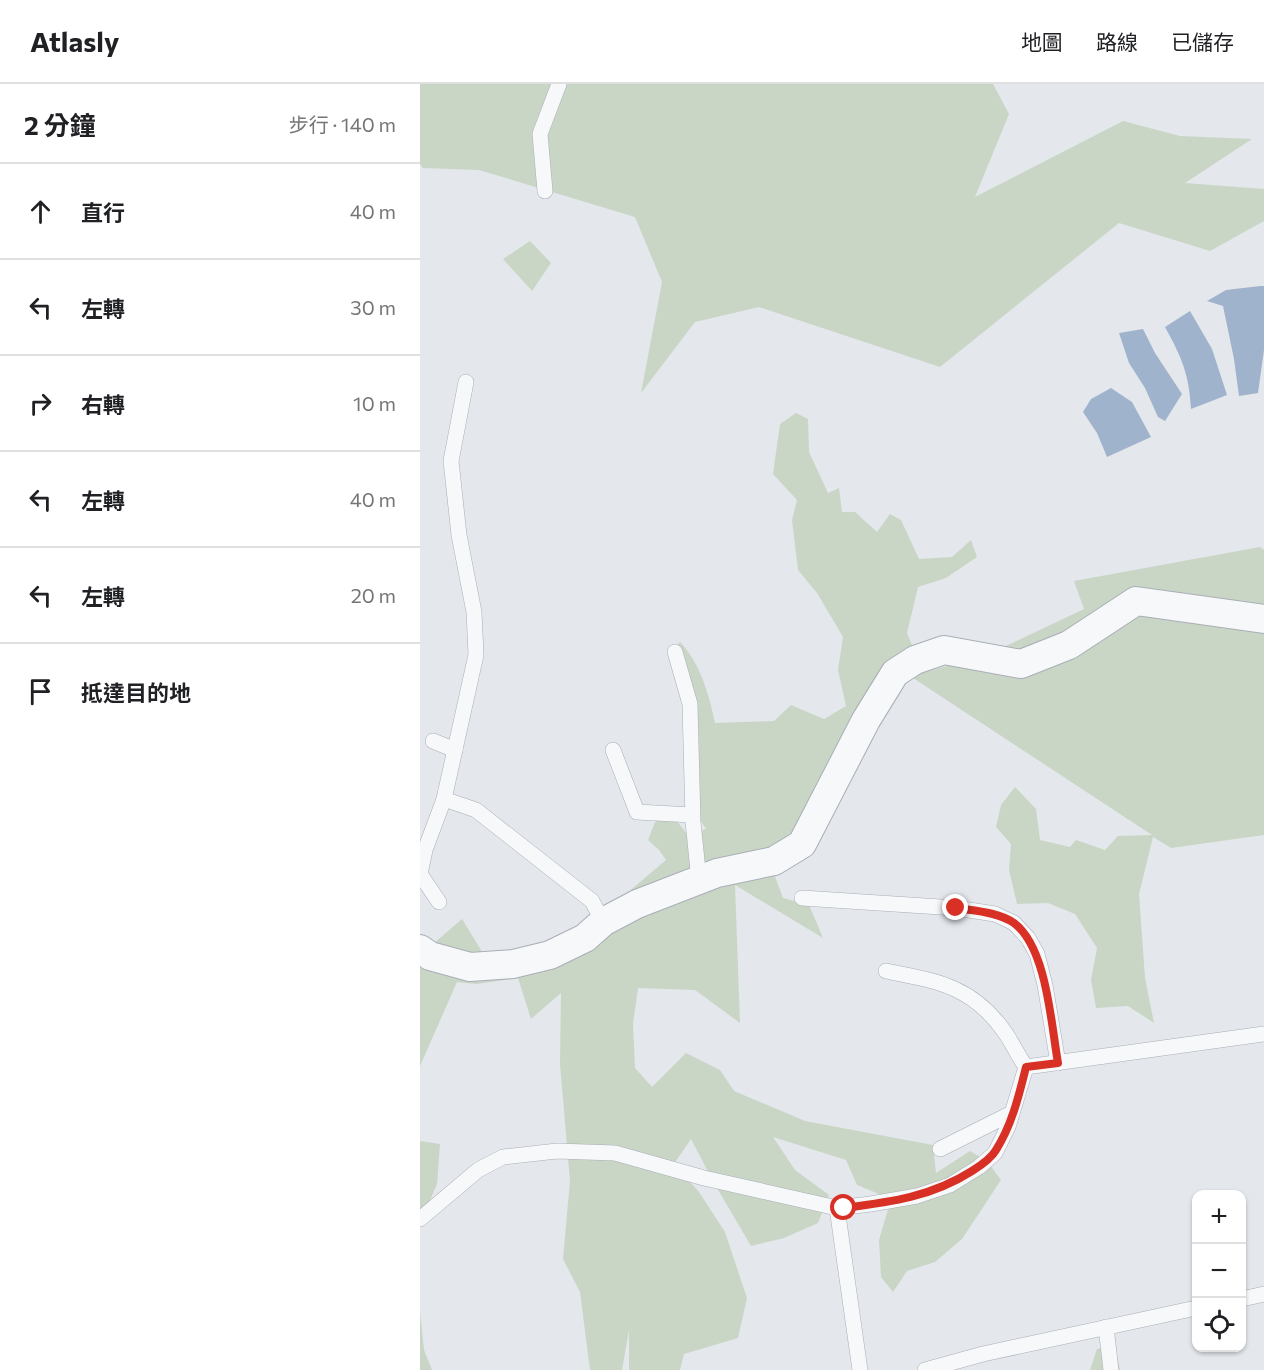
<!DOCTYPE html>
<html lang="zh-TW">
<meta charset="utf-8">
<style>
:root{--surface:#fff;--page:#f6f6f6;--text:#202124;--muted:#757577;--line:#e0e0e0}
body{margin:0;font-family:Commissioner,"Noto Sans TC",sans-serif;background:var(--page);color:var(--text)}
.controls{position:absolute;right:18px;bottom:18px;display:grid;overflow:hidden;border-radius:12px;box-shadow:0 2px 4px #0004}
.controls button{width:54px;height:54px;display:grid;place-items:center;padding:0;border:0;border-bottom:2px solid var(--line);background:var(--surface);color:var(--text);font:30px sans-serif}
.stop{position:absolute;width:18px;height:18px;margin:-14px;border:4px solid #d93025;border-radius:50%;background:#fff}
.stop.end{background:#d93025;border-color:#fff;box-shadow:0 2px 6px #0008}
.list{margin:0;padding:0;list-style:none}
h2{display:flex;justify-content:space-between;align-items:center;height:78px;margin:0;padding:0 24px;font-size:26px}
h2 small{font-size:20px;font-weight:400;color:var(--muted)}
.list li{display:grid;grid-template-columns:39px 1fr auto;gap:18px;align-items:center;box-sizing:border-box;height:96px;padding:0 24px;border-top:2px solid var(--line)}
.list b{display:block;font-size:22px;white-space:nowrap}
.list em{font-size:20px;font-style:normal;color:var(--muted)}
.icon{flex:none;width:33px;height:33px;fill:none;stroke:currentColor;stroke-width:2;stroke-linecap:round;stroke-linejoin:round}
.map{position:relative;flex:none;width:844px;height:1286px;overflow:hidden}
header{display:flex;align-items:center;gap:36px;box-sizing:border-box;height:84px;padding:0 30px;background:var(--surface);border-bottom:2px solid var(--line)}
header strong{font-size:28px}
nav{display:flex;gap:33px;margin-inline-start:auto;font-size:21px}
main{display:flex}
aside{flex:1;background:var(--surface)}
.map>svg:first-child{display:block}
.green{fill:#c9d6c5}
.water{fill:#9fb4cc}
.lines{fill:none;stroke-linecap:round;stroke-linejoin:round}
.lane-casing{stroke:#a9aeb7;stroke-width:16}
.street-casing{stroke:#a9aeb7;stroke-width:30}
.lane{stroke:#f7f8fa;stroke-width:15}
.street{stroke:#f7f8fa;stroke-width:28}
.route{stroke:#d93025;stroke-width:8}
</style>
<header>
<strong>Atlasly</strong>
<nav><a>地圖</a><a>路線</a><a>已儲存</a></nav>
</header>
<main>
<aside>
<h2>2 分鐘<small>步行 · 140 m</small></h2>
<ul class="list">
<li><svg class="icon" aria-label="ahead" viewBox="0 0 24 24"><path d="M12 20V5M6 11l6-6 6 6"/></svg><div><b>直行</b></div><em>40 m</em></li>
<li><svg class="icon" aria-label="left" viewBox="0 0 24 24"><path d="M17 20v-9H6M10 6l-5 5 5 5"/></svg><div><b>左轉</b></div><em>30 m</em></li>
<li><svg class="icon" aria-label="right" viewBox="0 0 24 24"><path d="M7 20v-9h11M14 6l5 5-5 5"/></svg><div><b>右轉</b></div><em>10 m</em></li>
<li><svg class="icon" aria-label="left" viewBox="0 0 24 24"><path d="M17 20v-9H6M10 6l-5 5 5 5"/></svg><div><b>左轉</b></div><em>40 m</em></li>
<li><svg class="icon" aria-label="left" viewBox="0 0 24 24"><path d="M17 20v-9H6M10 6l-5 5 5 5"/></svg><div><b>左轉</b></div><em>20 m</em></li>
<li><svg class="icon" aria-label="arrive" viewBox="0 0 24 24"><path d="M6 21V4h12l-3 4 3 4H6"/></svg><div><b>抵達目的地</b></div></li>
</ul>
</aside>
<div class="map">
<svg width="844" height="1286" viewBox="0 0 844 1286">
<rect width="100%" height="100%" fill="#e4e7ec"/>
<g class="green">
<path d="M0 0H573L589 30 555 113 703 37 760 52 832 55 765 99 844 105V137L790 167 699 139 520 283 339 223 275 238 221 309 242 198 215 133 59 86 3 84 0 80Z"/>
<path d="M110 157 131 179 112 207 83 175Z"/>
<path d="M376 329 388 335 389 368 408 409 419 404 422 428H435L457 448 470 430 481 436 499 475 532 473 551 456 557 473 526 494 498 503 487 549 494 566 490 592 538 579 588 561 664 525 654 497 840 463 844 466V751L751 764 733 753 719 810 725 894 734 939 708 922 676 924 671 896 677 864 655 830 628 819 597 820 589 786 591 760 576 743 581 721 595 703 616 725 620 756 650 763 656 756 685 766 698 752 732 751 490 592 353 787 363 814 389 821 403 854 315 801 320 939 275 906 218 904 213 940 215 984 232 1003 266 969 300 986 314 1007 385 1037 513 1061 516 1089 550 1067 567 1077 581 1096 542 1155 515 1178 487 1187 473 1208 461 1193 459 1156 471 1115 437 1101 426 1076 353 1053 375 1086 409 1111 398 1139 364 1154 331 1162 293 1097 271 1055 254 1080 279 1108 305 1148 327 1214 318 1254 264 1270 260 1286H209V1246L202 1286H170L160 1208 143 1175 150 1097 140 980 141 909 111 935 98 894 56 900 37 898 0 982V852L13 860 42 835 64 871 111 876 206 810 246 776 239 766 228 756 235 738 251 730 268 751 286 745 266 714 264 617 249 571 260 558C280 579 289 610 295 639L354 637 371 621 404 635 426 622 418 586 423 553 397 509 378 486 372 436 377 416 353 390 360 340Z"/>
<path d="M0 1057 20 1060 17 1100 0 1140Z"/>
<path d="M0 1228 4 1266 12 1286H0Z"/>
<path d="M695 1263 700 1286H670L677 1265Z"/>
</g>
<g class="water">
<path d="M840 202H844V266L838 309 819 312 814 275 803 222 787 217 806 206Z"/>
<path d="M770 227 792 265 807 311 771 325C769 290 762 274 745 243Z"/>
<path d="M723 245 735 269 762 310 745 337 738 333 725 304 709 279 699 249Z"/>
<path d="M691 304 712 318 731 353 687 373 677 349 663 328 671 315Z"/>
</g>
<g class="lines">
<g class="lane-casing">
<g id="lane">
<path d="M125 107 120 50 139 0"/>
<path d="M255 568 270 620 273 738 279 796"/>
<path d="M13 657 35 666"/>
<path d="M193 666 217 728 272 731"/>
<path d="M24 715 56 571 54 528 39 451 31 377 46 298"/>
<path d="M382 814 536 824 575 830 594 839 608 854 617 870 625 901 638 979"/>
<path d="M19 818 0 790 5 766 24 715 56 726 172 817 183 838"/>
<path d="M606 983 844 950"/>
<path d="M520 1065 592 1029"/>
<path d="M417 1124 440 1286"/>
<path d="M0 1135 58 1086 83 1073 137 1067 195 1069 284 1094 417 1124 451 1120 497 1112 530 1101 559 1083 575 1069 588 1043 606 983C598 972 592 958 584 947 552 902 517 897 466 887"/>
<path d="M822 1215 844 1210"/>
<path d="M686 1243 691 1286"/>
<path d="M505 1286 563 1270 776 1224"/>
</g>
</g>
<g class="street-casing">
<path id="street" d="M0 865 10 872 50 883 93 880 130 871 165 854 183 838 217 820 297 789 354 777 382 760 446 636 475 589 495 576 524 566 601 580 649 561 716 517 844 535"/>
</g>
<use href="#lane" class="lane"/>
<use href="#street" class="street"/>
</g>
<g class="lines">
<path class="route" d="M424 1124C471 1118 511 1113 552 1087 560 1082 571 1075 576 1066 592 1041 599 1011 606 983L638 979C631 940 627 864 594 839 578 828 555 827 536 824"/>
</g>
</svg>
<div class="controls">
<button>+</button>
<button>−</button>
<button><svg class="icon" aria-label="locate" viewBox="0 0 24 24"><circle cx="12" cy="12" r="6"/><path d="M12 2v4M12 18v4M2 12h4M18 12h4"/></svg></button>
</div>
<div class="stop" style="left:424px;top:1124px"></div>
<div class="stop end" style="left:536px;top:824px"></div>
</div>
</main>
